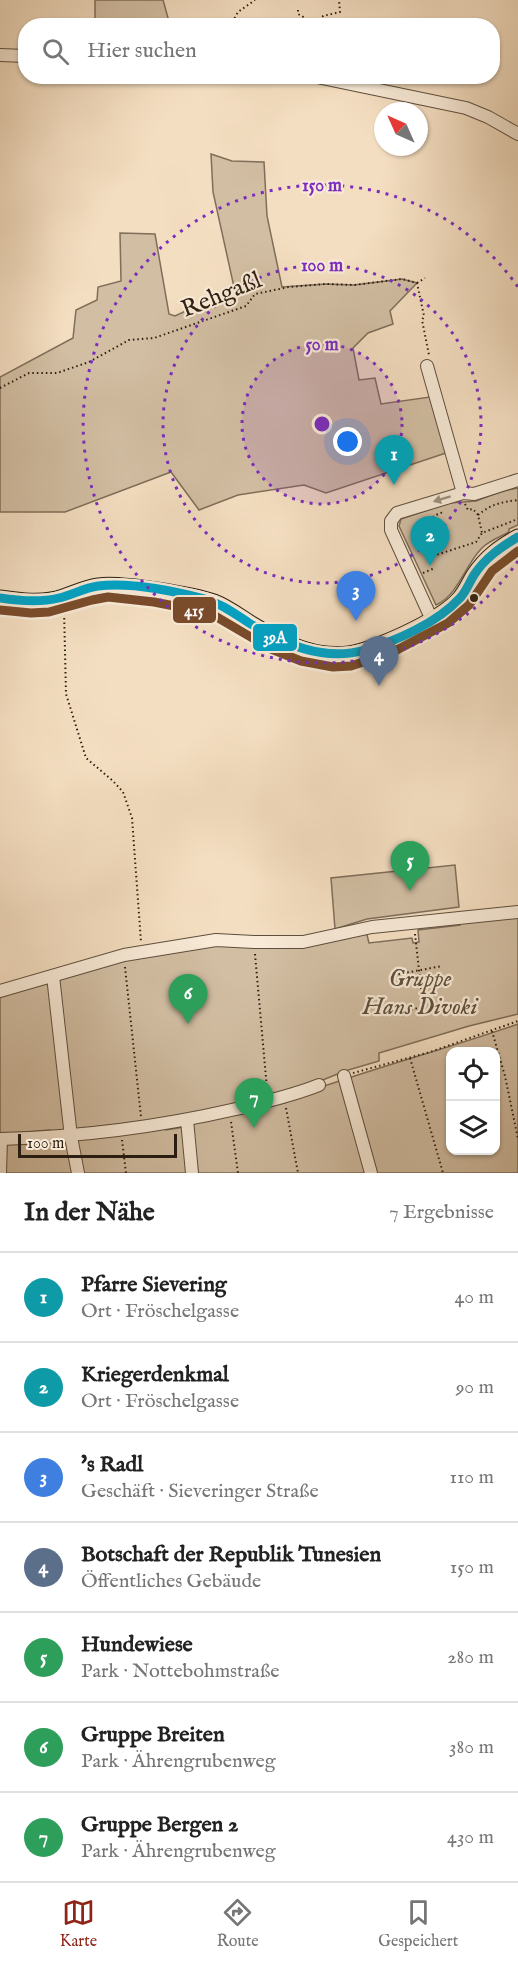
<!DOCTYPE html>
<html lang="de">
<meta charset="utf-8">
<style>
:root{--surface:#fff;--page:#f2f2f2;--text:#222;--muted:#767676;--line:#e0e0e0;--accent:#8f2418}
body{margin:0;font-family:"IM FELL English",serif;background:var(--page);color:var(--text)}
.controls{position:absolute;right:18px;bottom:18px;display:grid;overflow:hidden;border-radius:12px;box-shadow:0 2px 4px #0004}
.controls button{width:54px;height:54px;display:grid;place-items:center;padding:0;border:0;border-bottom:2px solid var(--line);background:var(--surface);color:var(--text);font:30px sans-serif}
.compass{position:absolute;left:374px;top:102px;width:54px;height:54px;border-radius:50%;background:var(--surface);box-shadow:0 2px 4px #0004;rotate:315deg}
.scale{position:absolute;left:18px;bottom:15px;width:159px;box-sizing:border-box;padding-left:6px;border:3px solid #2c1f11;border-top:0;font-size:16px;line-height:21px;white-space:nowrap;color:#2c1f11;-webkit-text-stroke:4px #f8ead7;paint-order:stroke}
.you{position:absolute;left:348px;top:442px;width:21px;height:21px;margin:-15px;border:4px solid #fff;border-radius:50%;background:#1a73e8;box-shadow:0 0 0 9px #1a73e833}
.badge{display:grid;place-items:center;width:39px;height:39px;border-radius:50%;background:var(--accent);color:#fff;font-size:20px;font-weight:700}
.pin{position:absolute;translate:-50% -50px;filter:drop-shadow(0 2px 3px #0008)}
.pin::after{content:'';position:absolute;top:32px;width:21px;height:18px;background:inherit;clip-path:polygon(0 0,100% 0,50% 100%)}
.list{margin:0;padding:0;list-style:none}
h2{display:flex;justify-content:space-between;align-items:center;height:78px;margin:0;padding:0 24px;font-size:26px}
h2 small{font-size:20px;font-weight:400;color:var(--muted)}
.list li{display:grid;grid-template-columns:39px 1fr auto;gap:18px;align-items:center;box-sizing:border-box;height:90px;padding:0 24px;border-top:2px solid var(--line)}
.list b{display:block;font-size:22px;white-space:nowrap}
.list p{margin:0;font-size:20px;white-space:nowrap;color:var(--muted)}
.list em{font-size:20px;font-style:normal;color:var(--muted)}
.icon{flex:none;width:33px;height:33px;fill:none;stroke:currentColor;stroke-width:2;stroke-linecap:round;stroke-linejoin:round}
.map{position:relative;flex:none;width:518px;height:1173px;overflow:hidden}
.search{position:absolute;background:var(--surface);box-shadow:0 2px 4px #0004;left:18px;right:18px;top:18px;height:66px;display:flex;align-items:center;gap:15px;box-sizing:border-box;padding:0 21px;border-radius:24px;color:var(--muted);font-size:22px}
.sheet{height:708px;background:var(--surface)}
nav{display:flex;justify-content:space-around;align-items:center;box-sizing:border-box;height:84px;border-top:2px solid var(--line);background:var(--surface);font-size:16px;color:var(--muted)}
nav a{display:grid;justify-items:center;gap:3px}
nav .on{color:var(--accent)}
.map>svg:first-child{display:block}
.green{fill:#d2bea3;stroke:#7f6e5a;stroke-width:1.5;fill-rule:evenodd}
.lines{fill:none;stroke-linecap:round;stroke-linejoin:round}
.minor-casing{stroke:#5e4f3d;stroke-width:14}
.major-casing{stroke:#2c1f11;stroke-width:17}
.path{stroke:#2c1f11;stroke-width:2;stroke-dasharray:1.5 3;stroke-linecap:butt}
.minor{stroke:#f8ead7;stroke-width:12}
.major{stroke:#f4dec1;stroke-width:15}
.bus-1-casing{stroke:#f8ead7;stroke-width:14}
.bus-2-casing{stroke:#f8ead7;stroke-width:14}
.bus-1{stroke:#02a2c5;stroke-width:9}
.bus-2{stroke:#7a4b2a;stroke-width:9}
.oneway{fill:#9c8f7e}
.ring{fill:none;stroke:#7b2cbf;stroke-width:3;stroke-dasharray:3 6}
.bus-dot{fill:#2c1f11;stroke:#f8ead7;stroke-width:2}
.labels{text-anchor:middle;stroke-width:4.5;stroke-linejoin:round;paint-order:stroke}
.street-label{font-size:24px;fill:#2c1f11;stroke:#f8ead7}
.park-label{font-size:24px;font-style:italic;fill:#5e4f3d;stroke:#f8ead7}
.centre{fill:#7b2cbf;stroke:#f8ead7;stroke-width:3}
.ring-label{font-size:18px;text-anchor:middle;font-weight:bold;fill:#7b2cbf;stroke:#f8ead7;stroke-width:4.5;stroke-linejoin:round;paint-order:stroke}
.line-badge{stroke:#f8ead7;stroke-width:2}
.badge-label{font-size:16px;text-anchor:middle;font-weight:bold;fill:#fff}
</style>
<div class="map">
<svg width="518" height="1173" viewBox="0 0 518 1173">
<rect width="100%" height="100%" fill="#f4dec1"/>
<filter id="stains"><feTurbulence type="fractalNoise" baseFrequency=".00333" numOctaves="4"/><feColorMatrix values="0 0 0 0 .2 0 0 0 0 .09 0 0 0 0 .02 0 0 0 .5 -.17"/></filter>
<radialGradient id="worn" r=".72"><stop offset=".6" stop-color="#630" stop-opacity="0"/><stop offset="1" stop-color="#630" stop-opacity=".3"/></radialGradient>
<g class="green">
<path d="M95 0H163L170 25H95Z"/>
<path d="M211 154 232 161 264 162 267 216 282 287 326 284 354 285 402 279 417 283 390 311 393 324 368 333 353 348 359 380 375 378 381 404 430 397 446 453 326 493 304 485 238 495 199 510 171 472 65 512H0V377L73 338 76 310 97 300 98 287 121 281 120 233 155 234 169 314 175 316 190 309H208L236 296 213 192Z"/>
<path d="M518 488V525L509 529V532C500 537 488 541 481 549 464 567 459 594 436 605L399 526 401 519 449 503 476 501 502 491Z"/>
<path d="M455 865 459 907 367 919 335 929 331 878Z"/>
<path d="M518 916V1014L469 1026 379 1053V1061L345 1071 293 1092 197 1115 51 1132 50 1130 0 1134V994L154 951 366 931 369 943 412 938 413 943 419 942 418 930 460 925V921Z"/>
<path d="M518 1024V1173H81L77 1139 165 1127 166 1130 184 1127V1124L285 1103V1100C362 1071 441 1051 518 1024ZM450 1052H496V1150H450Z"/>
<path d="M63 1140 67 1145 73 1173H0V1142Z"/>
</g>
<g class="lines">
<g class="minor-casing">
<g id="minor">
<path d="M0 55 26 56"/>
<path d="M312 76 466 108 488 117 518 134"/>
<path d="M427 366 463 493"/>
<path d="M432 620 391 530V521L397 513 463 493 474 494 518 480"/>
<path d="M53 976 71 1137 78 1173"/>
<path d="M0 991 124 955 216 940 254 942H303L372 927 518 912"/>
<path d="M344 1076 371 1173"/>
<path d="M187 1120 192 1173"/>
<path d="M0 1139C79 1137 158 1127 236 1109 264 1102 292 1096 319 1085"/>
<path d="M0 1173 1 1139"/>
</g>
</g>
<g class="major-casing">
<path id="major" d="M0 598C21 601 43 604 63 597 75 593 85 588 98 586 118 582 194 595 214 602 227 607 239 616 250 623 285 644 323 664 365 650 391 641 442 619 460 598 466 591 469 583 474 575 486 557 500 547 518 537"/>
</g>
<g class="path">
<path d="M298 10V14L319 26"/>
<path d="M230 26 238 12 255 0"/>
<path d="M321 26 323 16 340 12 339 0"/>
<path d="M417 283 425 278"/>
<path d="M0 388 29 373H57L89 362 129 340 154 338 246 306 255 294 289 287 326 284 354 285 402 279 417 283 424 316 422 320 429 355"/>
<path d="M465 504 468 510 473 509 478 515 482 533"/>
<path d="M478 515C491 504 502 502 518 500"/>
<path d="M425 537C424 521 429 518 443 512"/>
<path d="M433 556 476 542 482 533 518 519"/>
<path d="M423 573 435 568"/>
<path d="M64 609 66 694 86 758 113 781 123 792 132 818 141 942"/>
<path d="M415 934 423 1006"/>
<path d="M255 954 267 1089"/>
<path d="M125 967 141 1117"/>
<path d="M394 975 442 966"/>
<path d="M398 1013 446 1001"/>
<path d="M492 1031 505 1076 518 1139"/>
<path d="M410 1058 443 1173"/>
<path d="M353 1073 430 1052 518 1021"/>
<path d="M286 1108 298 1173"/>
<path d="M231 1122 238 1173"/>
<path d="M122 1140 126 1173"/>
</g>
<use href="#minor" class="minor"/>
<use href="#major" class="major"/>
<g class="bus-1-casing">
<path id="bus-1" d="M0 598C19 601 39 603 59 598 72 595 84 588 98 586 129 582 174 591 205 599 222 604 235 614 249 623 284 644 323 662 365 650 396 641 437 623 460 598 466 592 469 583 474 575 485 558 501 547 518 537"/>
</g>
<g class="bus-2-casing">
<path id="bus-2" d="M0 610 31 613 49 612 92 600 108 597 154 602 210 613 271 649 301 661 333 667 351 666 393 652 448 623 469 605 492 571 518 551"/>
</g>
<use href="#bus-1" class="bus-1"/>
<use href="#bus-2" class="bus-2"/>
</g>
<defs><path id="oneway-solid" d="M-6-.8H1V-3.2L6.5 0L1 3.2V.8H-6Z" transform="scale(1.5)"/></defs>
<use class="oneway" href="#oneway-solid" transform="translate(442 499) rotate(163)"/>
<circle cx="322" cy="424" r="80" fill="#7b2cbf" fill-opacity=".12"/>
<g class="ring">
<circle cx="322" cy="424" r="80"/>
<circle cx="322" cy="424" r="159"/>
<path d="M518 561A239 239 0 1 1 518 287"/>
</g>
<circle class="bus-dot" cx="474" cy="598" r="5"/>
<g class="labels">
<g class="street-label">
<text transform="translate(221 294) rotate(-22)" y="8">Rehgaßl</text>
</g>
<g class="park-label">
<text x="420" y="986">Gruppe<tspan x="420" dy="28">Hans Divoki</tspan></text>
</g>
</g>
<circle cx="322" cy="424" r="9" class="centre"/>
<g class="ring-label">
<text x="322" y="191">150 m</text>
<text x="322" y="271">100 m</text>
<text x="322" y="350">50 m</text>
</g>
<g class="line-badge">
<rect x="172" y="596" width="45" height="28" rx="6" fill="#7a4b2a"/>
<rect x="252" y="623" width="46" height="29" rx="6" fill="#02a2c5"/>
</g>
<g class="badge-label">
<text x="194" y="616">415</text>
<text x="275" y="643">39A</text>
</g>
<rect width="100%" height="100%" filter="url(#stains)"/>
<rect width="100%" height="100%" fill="url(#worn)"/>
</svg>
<div class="controls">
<button><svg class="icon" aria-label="locate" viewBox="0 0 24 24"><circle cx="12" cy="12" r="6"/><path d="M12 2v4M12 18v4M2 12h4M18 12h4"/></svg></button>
<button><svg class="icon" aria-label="layers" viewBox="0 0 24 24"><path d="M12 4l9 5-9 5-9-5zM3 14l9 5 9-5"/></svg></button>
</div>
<svg class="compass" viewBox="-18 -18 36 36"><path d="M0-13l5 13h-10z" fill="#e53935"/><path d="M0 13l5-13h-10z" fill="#767676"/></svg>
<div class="scale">100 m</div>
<div class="you"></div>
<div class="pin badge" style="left:394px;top:485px;background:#0f9aa8">1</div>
<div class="pin badge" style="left:430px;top:566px;background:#0f9aa8">2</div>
<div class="pin badge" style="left:356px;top:621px;background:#3f7fe0">3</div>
<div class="pin badge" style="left:379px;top:686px;background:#5c6f8a">4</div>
<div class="pin badge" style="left:410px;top:891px;background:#2e9e5b">5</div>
<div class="pin badge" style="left:188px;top:1024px;background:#2e9e5b">6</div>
<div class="pin badge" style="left:254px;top:1128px;background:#2e9e5b">7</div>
<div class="search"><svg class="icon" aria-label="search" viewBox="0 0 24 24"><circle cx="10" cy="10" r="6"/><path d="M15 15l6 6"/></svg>Hier suchen</div>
</div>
<section class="sheet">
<h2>In der Nähe<small>7 Ergebnisse</small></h2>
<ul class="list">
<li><span class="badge" style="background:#0f9aa8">1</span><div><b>Pfarre Sievering</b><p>Ort · Fröschelgasse</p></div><em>40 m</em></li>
<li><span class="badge" style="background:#0f9aa8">2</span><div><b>Kriegerdenkmal</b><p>Ort · Fröschelgasse</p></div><em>90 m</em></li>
<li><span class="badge" style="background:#3f7fe0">3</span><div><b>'s Radl</b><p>Geschäft · Sieveringer Straße</p></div><em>110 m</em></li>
<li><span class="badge" style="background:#5c6f8a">4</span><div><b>Botschaft der Republik Tunesien</b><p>Öffentliches Gebäude</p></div><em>150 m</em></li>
<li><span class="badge" style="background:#2e9e5b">5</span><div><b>Hundewiese</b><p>Park · Nottebohmstraße</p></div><em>280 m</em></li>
<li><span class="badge" style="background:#2e9e5b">6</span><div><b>Gruppe Breiten</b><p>Park · Ährengrubenweg</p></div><em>380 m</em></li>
<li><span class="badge" style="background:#2e9e5b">7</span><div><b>Gruppe Bergen 2</b><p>Park · Ährengrubenweg</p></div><em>430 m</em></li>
</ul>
</section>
<nav>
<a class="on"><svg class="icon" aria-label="map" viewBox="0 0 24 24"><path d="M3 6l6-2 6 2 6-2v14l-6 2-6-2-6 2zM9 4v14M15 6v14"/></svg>Karte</a>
<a><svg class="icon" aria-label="directions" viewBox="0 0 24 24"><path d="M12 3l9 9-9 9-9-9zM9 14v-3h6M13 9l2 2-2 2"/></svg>Route</a>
<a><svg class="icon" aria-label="saved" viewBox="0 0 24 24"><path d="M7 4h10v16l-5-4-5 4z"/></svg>Gespeichert</a>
</nav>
